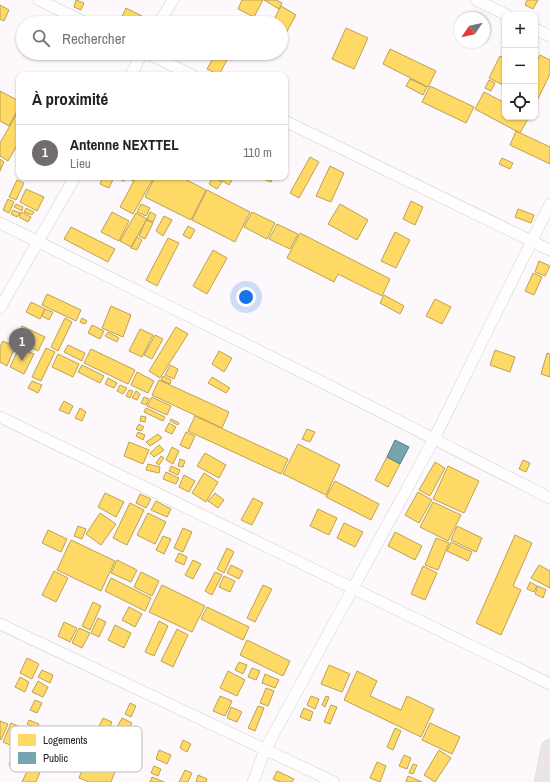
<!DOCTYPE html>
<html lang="fr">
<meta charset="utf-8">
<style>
:root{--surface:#fff;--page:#f2f2f2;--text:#222;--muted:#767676;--line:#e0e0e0;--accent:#706c6f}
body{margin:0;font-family:"Archivo Narrow",sans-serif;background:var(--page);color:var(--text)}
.controls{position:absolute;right:12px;top:12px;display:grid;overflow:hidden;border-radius:8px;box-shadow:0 1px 3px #0004}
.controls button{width:36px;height:36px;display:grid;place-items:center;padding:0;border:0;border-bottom:1px solid var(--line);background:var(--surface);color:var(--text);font:20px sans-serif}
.compass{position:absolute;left:454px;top:12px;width:36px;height:36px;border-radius:50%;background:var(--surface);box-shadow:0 1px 3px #0004;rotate:236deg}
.you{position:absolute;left:246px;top:297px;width:14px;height:14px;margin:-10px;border:3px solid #fff;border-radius:50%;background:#1a73e8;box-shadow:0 0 0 6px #1a73e833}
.badge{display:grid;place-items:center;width:26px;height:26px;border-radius:50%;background:var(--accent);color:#fff;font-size:13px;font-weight:700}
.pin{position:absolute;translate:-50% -33px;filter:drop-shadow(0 1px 2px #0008)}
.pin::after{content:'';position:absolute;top:21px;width:14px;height:12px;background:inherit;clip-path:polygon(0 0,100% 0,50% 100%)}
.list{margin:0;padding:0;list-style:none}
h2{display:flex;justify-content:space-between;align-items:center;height:52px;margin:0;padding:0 16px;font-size:17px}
h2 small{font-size:13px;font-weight:400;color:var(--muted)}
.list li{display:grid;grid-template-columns:26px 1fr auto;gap:12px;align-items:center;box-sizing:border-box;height:56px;padding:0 16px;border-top:1px solid var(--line)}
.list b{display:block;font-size:15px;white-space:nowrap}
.list p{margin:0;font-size:13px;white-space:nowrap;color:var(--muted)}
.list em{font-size:13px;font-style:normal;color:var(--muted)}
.icon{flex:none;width:22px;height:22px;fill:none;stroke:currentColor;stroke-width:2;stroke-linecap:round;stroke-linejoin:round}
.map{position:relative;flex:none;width:550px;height:782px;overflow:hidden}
.search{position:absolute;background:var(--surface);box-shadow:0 1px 3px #0004;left:16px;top:16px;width:272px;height:44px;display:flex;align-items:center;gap:10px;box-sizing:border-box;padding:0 14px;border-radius:22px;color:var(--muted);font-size:15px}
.panel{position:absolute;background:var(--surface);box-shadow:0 1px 3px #0004;left:16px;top:72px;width:272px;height:108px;border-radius:8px}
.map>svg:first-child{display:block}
.homes{fill:#ffd966;stroke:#bda252}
.public{fill:#76a5af;stroke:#5d7d85}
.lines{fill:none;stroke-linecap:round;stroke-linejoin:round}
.minor-casing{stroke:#d2cfd1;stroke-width:12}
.primary-casing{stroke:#d7d4d6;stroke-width:18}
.minor{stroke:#fffefe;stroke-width:11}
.primary{stroke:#ebe4e9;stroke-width:17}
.key{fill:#fff;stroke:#bdbcbd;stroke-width:1}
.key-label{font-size:11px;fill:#242023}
</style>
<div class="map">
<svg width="550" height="782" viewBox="0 0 550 782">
<rect width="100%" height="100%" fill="#fcf8fb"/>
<g class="homes">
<path d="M76 0 84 3 81 10 74 7Z"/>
<path d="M242 0H263L254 17 238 9Z"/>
<path d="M264 0H276L282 3 279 9Z"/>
<path d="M527 0H538L533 9 525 5Z"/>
<path d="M0 5 9 10 4 21 0 19Z"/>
<path d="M281 6 296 15 281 42V23H272Z"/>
<path d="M126 8 142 16 139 23H119Z"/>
<path d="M346 28 368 38 354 69 332 59Z"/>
<path d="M390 49 436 71 428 87 383 64Z"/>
<path d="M80 53H89L86 60 79 56Z"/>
<path d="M172 53H183L181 58Z"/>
<path d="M216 53 227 60 219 75 207 69Z"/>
<path d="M540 55 550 60V74L535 105V65Z"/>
<path d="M500 56 505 58V81L503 85 489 78Z"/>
<path d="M410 79 427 87 423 95 406 86Z"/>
<path d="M489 80 495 83 491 91 485 88Z"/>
<path d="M430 86 474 107 466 123 422 102Z"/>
<path d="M0 91 19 101V107L9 126 0 121Z"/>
<path d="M484 92 505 103V117H529L520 133 475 109Z"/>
<path d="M16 115 19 117V142L8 161 0 156V143Z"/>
<path d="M516 131 550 147V164L510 145Z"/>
<path d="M310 157 319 162 299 198 290 193Z"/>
<path d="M502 158 513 163 510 169 499 164Z"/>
<path d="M0 159 4 162 0 171Z"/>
<path d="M330 166 344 173 331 202 316 196Z"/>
<path d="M103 177H114L109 188 100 184Z"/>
<path d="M115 177H125L124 181Z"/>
<path d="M126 177H135L133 181Z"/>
<path d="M136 177H154L133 214 120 207Z"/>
<path d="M155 177H181L206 190 191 220 145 197Z"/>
<path d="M213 177 222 182 217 189 209 184Z"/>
<path d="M216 177H234L229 185Z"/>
<path d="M264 177H273L271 182 263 179Z"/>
<path d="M17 180 24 183 16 200 9 197Z"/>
<path d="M26 189 44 197 37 211 20 202Z"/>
<path d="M207 190 250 212 235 242 192 220Z"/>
<path d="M8 199 14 202 9 213 3 210Z"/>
<path d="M411 201 423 207 415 225 403 219Z"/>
<path d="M16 204 23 207 22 211 14 207Z"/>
<path d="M141 204 150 208 146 216 137 212Z"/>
<path d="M340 204 368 220 357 240 328 224Z"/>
<path d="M26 208 34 212 32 215 24 212Z"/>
<path d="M518 209 534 215 531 223 515 217Z"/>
<path d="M13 210 20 213 17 217 11 214Z"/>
<path d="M21 212 31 217 28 222 19 217Z"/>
<path d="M112 212 129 221 119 241 101 232Z"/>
<path d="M150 212 156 215 153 222 147 219Z"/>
<path d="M252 212 275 223 267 239 244 227Z"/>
<path d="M136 213 147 219 131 247 120 241Z"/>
<path d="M164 216 172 220 163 236 156 231Z"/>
<path d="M146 220 153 223 145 239 139 236Z"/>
<path d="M277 224 298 234 290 249 269 239Z"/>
<path d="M188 226 195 230 190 239 183 235Z"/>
<path d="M71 227 115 249 108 262 64 239Z"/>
<path d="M395 232 410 240 396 268 381 261Z"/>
<path d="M300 233 390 279 382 296 338 274 334 282 287 258Z"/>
<path d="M137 237 142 240 137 250 131 248Z"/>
<path d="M168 238 179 243 157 286 146 280Z"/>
<path d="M213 250 227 258 207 294 193 286Z"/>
<path d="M539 261 550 266 545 276 535 272Z"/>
<path d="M533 273 542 277 534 295 525 291Z"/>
<path d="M47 294 81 310 76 321 42 305Z"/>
<path d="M384 295 404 306 400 314 380 303Z"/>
<path d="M435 299 451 307 442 324 426 316Z"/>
<path d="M31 302 45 309 40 319 26 312Z"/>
<path d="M111 306 131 315 123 337 102 328Z"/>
<path d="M45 309 53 312 49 320 42 316Z"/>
<path d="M65 318 72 322 58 351 51 347Z"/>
<path d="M82 318 87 321 85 324 80 322Z"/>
<path d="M92 325 104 331 100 339 88 333Z"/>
<path d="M22 326 45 337 38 351 15 340Z"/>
<path d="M176 327 188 334 160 378 149 371Z"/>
<path d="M140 329 153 335 142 357 129 351Z"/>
<path d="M108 332 119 338 117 342 105 336Z"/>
<path d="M155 335 163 339 152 359 144 355Z"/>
<path d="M3 341 15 347 7 366 0 362V347Z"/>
<path d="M68 345 85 353 82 361 64 352Z"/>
<path d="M19 348 34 354 24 374 10 367Z"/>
<path d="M46 348 55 352 41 381 32 377Z"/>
<path d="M91 349 135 370 128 384 84 363Z"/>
<path d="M495 350 515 357 510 372 490 365Z"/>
<path d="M219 351 232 358 224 372 212 364Z"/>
<path d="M547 353 550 354V377L541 374Z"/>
<path d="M58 354 79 364 73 377 52 367Z"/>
<path d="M82 365 104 376 100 383 78 372Z"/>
<path d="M170 365 178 369 174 379 165 375Z"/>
<path d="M137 372 154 381 148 393 131 385Z"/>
<path d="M163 376 171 380 170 384 161 380Z"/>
<path d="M212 377 230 388 226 393 208 383Z"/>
<path d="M108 378 117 383 114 388 105 384Z"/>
<path d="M159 380 229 412 222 428 152 395Z"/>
<path d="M32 381 42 385 38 393 28 388Z"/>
<path d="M120 385 127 388 123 394 117 391Z"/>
<path d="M129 390 133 391 130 398 126 396Z"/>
<path d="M136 391 140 394 137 400 132 398Z"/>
<path d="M144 397 149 399 146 405 141 403Z"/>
<path d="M152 397 171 406 167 415 147 406Z"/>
<path d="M64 401 73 406 69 414 59 410Z"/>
<path d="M80 408 86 412 82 421 75 418Z"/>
<path d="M146 408 165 417 163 421 144 412Z"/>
<path d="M141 416 146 417 145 422 140 421Z"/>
<path d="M195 416 288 459 281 474 188 431Z"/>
<path d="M171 419 179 423 178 425 170 421Z"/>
<path d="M169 423 176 427 172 434 165 431Z"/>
<path d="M139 424 144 427 141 431 136 429Z"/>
<path d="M307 429 315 432 310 442 302 439Z"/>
<path d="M138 432 145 435 143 440 136 436Z"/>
<path d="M186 432 195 436 189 449 180 445Z"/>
<path d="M158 434 162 438 150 446 146 442Z"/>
<path d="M129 442 149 450 143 464 124 456Z"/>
<path d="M298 444 340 465 326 495 283 474Z"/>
<path d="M159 445 164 450 154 457 150 453Z"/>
<path d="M172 447 179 451 173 464 166 460Z"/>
<path d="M205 453 226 465 219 478 197 466Z"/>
<path d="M161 456 164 458 159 465 156 463Z"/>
<path d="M387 457 400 464 388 487 375 480Z"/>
<path d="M180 459 185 461 183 467 178 466Z"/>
<path d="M523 460 530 463 526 472 519 469Z"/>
<path d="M435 462 445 468 430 496 419 490Z"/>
<path d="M148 464 160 467 159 473 146 470Z"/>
<path d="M171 466 180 470 178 475 169 471Z"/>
<path d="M448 466 479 481 464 513 433 499Z"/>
<path d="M166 472 179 478 176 484 163 479Z"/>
<path d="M204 473 218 482 206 502 192 493Z"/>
<path d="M184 475 195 481 189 492 179 487Z"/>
<path d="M335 481 379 504 371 520 326 497Z"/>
<path d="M418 492 432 500 419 523 405 515Z"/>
<path d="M105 493 124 502 116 517 98 507Z"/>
<path d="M215 493 224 500 218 508 208 501Z"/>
<path d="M140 494 151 499 146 508 136 503Z"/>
<path d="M253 498 263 503 252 525 241 520Z"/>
<path d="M156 501 171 509 167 517 151 510Z"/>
<path d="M433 502 461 515 448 541 420 527Z"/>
<path d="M130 503 144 510 127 545 113 538Z"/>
<path d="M318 509 337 518 329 535 310 526Z"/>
<path d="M100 513 116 524 101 545 86 534Z"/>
<path d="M148 513 166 522 155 544 137 535Z"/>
<path d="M344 523 363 532 355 547 337 538Z"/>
<path d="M78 526 86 529 82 539 74 536Z"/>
<path d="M457 526 482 538 476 552 451 540Z"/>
<path d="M183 528 192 532 183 552 174 548Z"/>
<path d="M48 530 67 539 61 552 42 543Z"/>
<path d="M395 532 422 546 415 560 388 546Z"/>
<path d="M515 535 532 543 513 586 521 590 501 635 476 623Z"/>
<path d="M163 536 171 539 164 554 156 550Z"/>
<path d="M436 538 449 543 438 570 425 565Z"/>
<path d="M71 540 115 561 101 591 57 570Z"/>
<path d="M451 542 472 552 468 561 447 551Z"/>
<path d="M227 548 234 552 224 573 217 569Z"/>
<path d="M179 553 187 557 184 565 175 561Z"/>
<path d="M117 560 137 570 131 582 111 573Z"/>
<path d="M193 560 201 564 193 579 185 575Z"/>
<path d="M231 565 243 571 239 579 227 573Z"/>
<path d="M539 565 550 571V588L531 578Z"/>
<path d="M423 566 437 573 425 600 411 594Z"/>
<path d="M54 571 68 578 56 602 42 595Z"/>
<path d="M141 572 159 581 152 596 134 587Z"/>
<path d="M215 572 222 575 212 595 205 591Z"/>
<path d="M224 576 235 581 230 592 219 587Z"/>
<path d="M111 578 151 598 145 611 105 591Z"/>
<path d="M530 582 537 586 534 592 527 589Z"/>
<path d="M162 585 205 606 192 632 149 612Z"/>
<path d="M263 585 272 589 255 622 247 618Z"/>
<path d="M538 586 546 590 543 598 535 594Z"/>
<path d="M93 602 101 606 90 630 82 626Z"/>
<path d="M129 607 142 614 135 627 122 620Z"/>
<path d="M207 607 249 627 243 640 201 619Z"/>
<path d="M98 618 106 622 99 637 91 633Z"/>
<path d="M159 621 168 626 154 656 145 652Z"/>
<path d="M64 622 77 628 70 642 58 636Z"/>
<path d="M115 625 131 633 124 648 108 640Z"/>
<path d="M79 628 90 633 82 648 72 643Z"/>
<path d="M177 629 188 635 173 667 161 661Z"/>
<path d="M247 640 290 661 283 676 240 655Z"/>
<path d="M27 658 39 664 32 679 20 673Z"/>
<path d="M239 662 247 665 243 674 235 670Z"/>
<path d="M329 665 350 674 342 692 321 684Z"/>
<path d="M252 668 260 671 256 680 248 677Z"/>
<path d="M42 670 53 675 50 683 38 677Z"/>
<path d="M228 671 245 680 237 696 220 688Z"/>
<path d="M357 671 377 681 370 696 401 710 407 696 434 709 421 737 344 700Z"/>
<path d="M265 674 279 680 275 688 262 683Z"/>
<path d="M20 677 29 682 25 692 15 687Z"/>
<path d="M38 681 48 687 43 697 32 692Z"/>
<path d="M266 688 274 691 268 706 260 703Z"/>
<path d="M220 696 232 701 225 716 213 711Z"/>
<path d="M311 696 319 699 315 709 307 705Z"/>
<path d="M326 696 329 697 325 707 322 705Z"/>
<path d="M35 700 42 703 37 713 30 710Z"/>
<path d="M130 703 136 706 131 717 125 714Z"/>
<path d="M331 705 337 707 330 724 324 722Z"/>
<path d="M258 706 264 708 255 731 248 728Z"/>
<path d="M231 707 242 712 237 722 227 718Z"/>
<path d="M304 708 313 712 310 721 300 717Z"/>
<path d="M103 718 112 722 99 749 90 745Z"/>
<path d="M122 718 132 723 125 736 115 731Z"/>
<path d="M29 720 39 724 37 729 27 724Z"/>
<path d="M0 721 8 724 1 740 0 739Z"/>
<path d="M11 723 56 742 48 761 3 742Z"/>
<path d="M430 723 460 737 452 754 422 740Z"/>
<path d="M395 728 401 731 393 750 387 747Z"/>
<path d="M183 740 191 744 187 752 180 748Z"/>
<path d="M159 750 171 755 167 764 156 759Z"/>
<path d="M439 750 451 758 435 782 424 775Z"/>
<path d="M89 752 118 764 111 782H89L79 778Z"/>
<path d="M13 755 22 759 18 769 9 765Z"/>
<path d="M404 755 411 758 407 769 399 766Z"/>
<path d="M377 762 386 766 380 782 370 778Z"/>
<path d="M413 764 417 765 413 774 409 773Z"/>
<path d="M154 766 161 769 158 776 151 773Z"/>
<path d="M29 767 40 772 36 782H22Z"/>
<path d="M185 770 192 773 188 782H179Z"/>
<path d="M277 771 294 779 292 782H280L273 779Z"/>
<path d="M198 775 207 779 206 782H196Z"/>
<path d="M408 776 422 782H406Z"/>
<path d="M152 777 164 782H150Z"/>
</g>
<path class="public" d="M395 440 409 447 400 464 387 457Z"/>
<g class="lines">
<g class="minor-casing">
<g id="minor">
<path d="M39 0 86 23"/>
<path d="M476 0 507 15"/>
<path d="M159 23 173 0"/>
<path d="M535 29 550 36"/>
<path d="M147 53 192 75"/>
<path d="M131 75 142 53"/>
<path d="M285 121 550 250"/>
<path d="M0 223 324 383 550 498"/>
<path d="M0 308 75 177"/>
<path d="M0 417 550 684"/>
<path d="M0 624 334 782"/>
<path d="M253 782 265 750 434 439 550 204"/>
</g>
</g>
<g class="primary-casing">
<path id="primary" d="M543 782 550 748"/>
</g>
<use href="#minor" class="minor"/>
<use href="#primary" class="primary"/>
</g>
<rect x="10" y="726" width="132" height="46" rx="6" class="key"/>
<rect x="18" y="734" width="18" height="12" fill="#ffd966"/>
<rect x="18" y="752" width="18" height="12" fill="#76a5af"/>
<g class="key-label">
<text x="43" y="744">Logements</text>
<text x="43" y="762">Public</text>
</g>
</svg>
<div class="controls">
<button>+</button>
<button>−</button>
<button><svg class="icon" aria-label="locate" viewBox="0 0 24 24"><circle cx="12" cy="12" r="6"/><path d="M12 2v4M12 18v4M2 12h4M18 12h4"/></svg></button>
</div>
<svg class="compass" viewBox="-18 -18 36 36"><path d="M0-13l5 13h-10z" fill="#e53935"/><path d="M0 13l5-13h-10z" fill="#767676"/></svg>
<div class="you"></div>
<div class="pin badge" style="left:22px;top:361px">1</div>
<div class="search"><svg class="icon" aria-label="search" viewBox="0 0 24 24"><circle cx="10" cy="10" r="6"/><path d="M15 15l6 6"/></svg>Rechercher</div>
<section class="panel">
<h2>À proximité<small></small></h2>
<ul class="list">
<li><span class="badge">1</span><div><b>Antenne NEXTTEL</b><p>Lieu</p></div><em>110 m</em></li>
</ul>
</section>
</div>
